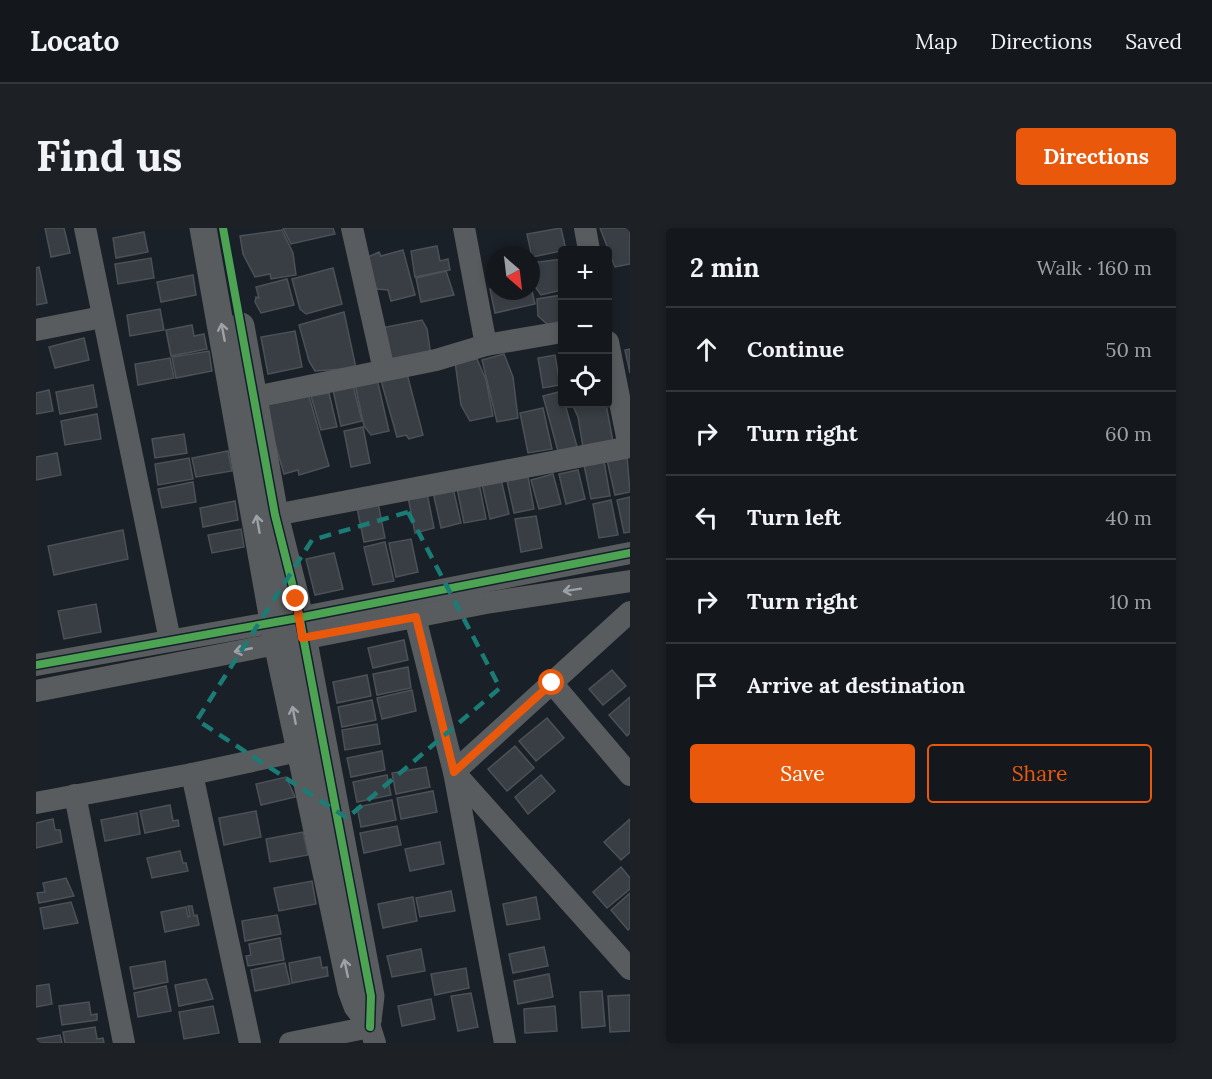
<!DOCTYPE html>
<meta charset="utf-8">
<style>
:root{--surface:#14181d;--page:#1d2126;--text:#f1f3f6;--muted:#9da0a4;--line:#33373b;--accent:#ea580c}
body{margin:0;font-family:Lora,serif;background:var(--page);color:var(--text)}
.controls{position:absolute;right:18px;top:18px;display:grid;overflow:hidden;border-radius:6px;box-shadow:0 3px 9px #0003}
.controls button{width:54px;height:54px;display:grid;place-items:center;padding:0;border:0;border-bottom:2px solid var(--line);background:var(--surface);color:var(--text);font:30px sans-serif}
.compass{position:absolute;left:450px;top:18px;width:54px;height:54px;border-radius:50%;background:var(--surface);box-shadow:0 3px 9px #0003;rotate:152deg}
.stop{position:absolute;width:18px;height:18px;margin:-14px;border:4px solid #ea580c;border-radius:50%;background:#fff}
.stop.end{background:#ea580c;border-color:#fff;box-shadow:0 2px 6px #0008}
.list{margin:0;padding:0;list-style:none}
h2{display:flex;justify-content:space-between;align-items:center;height:78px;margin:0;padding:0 24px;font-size:26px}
h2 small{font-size:20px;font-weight:400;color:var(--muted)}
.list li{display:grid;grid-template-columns:39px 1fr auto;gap:18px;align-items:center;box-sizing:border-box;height:84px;padding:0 24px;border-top:2px solid var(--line)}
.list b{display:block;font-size:22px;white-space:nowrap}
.list em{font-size:20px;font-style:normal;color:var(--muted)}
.actions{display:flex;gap:12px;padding:18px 24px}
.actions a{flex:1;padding:14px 0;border:2px solid var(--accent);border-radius:6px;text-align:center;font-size:21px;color:var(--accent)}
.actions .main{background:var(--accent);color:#fff}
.icon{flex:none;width:33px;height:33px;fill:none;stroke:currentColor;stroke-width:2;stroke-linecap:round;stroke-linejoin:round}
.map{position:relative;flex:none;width:594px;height:815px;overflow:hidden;border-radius:6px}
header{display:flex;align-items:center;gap:36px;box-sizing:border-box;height:84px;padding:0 30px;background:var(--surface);border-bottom:2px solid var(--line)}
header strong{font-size:28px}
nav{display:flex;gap:33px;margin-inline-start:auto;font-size:21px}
.intro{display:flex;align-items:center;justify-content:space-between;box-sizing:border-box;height:144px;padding:0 36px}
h1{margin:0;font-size:42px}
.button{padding:15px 27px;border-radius:6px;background:var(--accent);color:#fff;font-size:21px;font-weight:700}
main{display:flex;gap:36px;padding:0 36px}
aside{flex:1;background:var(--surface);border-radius:6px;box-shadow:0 3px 9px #0003}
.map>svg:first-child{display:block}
.building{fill:#393e44;stroke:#4c5157;stroke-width:1.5}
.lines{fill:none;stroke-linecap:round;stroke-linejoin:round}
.minor{stroke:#595c5e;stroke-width:22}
.tertiary{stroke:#595c5e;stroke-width:27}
.cycleway-casing{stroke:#14202d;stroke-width:11}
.cycleway{stroke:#4ca352;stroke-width:8}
.oneway{stroke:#9da2a8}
.route{stroke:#ea580c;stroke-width:8}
.marked{fill:none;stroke:#1a7c75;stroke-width:4.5;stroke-dasharray:12 8;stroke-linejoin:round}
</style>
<header>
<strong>Locato</strong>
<nav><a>Map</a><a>Directions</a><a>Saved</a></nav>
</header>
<div class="intro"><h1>Find us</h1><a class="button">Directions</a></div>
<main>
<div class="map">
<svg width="594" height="815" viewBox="0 0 594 815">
<rect width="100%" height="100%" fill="#1a2027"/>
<g class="building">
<path d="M9 0H28L34 25 15 29Z"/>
<path d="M247 0H297L299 6 255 16Z"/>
<path d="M525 0 530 22 496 29 491 6Z"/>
<path d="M564 0H594V36L579 39Z"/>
<path d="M246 2 257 25 260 47 235 51 234 46 219 49 207 26 204 8Z"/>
<path d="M108 4 112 24 80 30 77 10Z"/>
<path d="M401 18 404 33 412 31 414 42 379 49 375 23Z"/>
<path d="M367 22 379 67 355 73 352 62 341 61 334 51 330 30 343 24 345 28Z"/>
<path d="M115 30 118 50 82 56 79 36Z"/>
<path d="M526 31V62L505 67 498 57 495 35Z"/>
<path d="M3 39 11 75 0 77V40Z"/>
<path d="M297 40 306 76 270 86 264 81 256 51Z"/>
<path d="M410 43 418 67 385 74 380 50Z"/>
<path d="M157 47 160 67 125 74 121 54Z"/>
<path d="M251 51 258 77 225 85 219 74 220 69 223 70 220 59Z"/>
<path d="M495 59 499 76 459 85 454 61 495 63Z"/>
<path d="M526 67V95L512 97 502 88 501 71Z"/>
<path d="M124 81 128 102 94 108 91 87Z"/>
<path d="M308 84 320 140 279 143 273 133 263 97Z"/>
<path d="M386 92 391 101 395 128 354 133 345 100Z"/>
<path d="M156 97 158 108 168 106 171 121 135 128 130 102Z"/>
<path d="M259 103 266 139 232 146 225 109Z"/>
<path d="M48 110 53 132 19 140 13 119Z"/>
<path d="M594 121V145L589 122Z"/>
<path d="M173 123 176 143 140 150 136 129Z"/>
<path d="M468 126 477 149 482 190 461 194 446 132Z"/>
<path d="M519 127 524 157 507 160 502 130Z"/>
<path d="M134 130 138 150 102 157 99 136Z"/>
<path d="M441 131 450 152 457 188 434 193 425 177 419 134Z"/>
<path d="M370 142 387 207 373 211 370 207 361 209 344 149Z"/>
<path d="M341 151 353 203 335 207 328 198 319 156Z"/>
<path d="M57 157 61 179 24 186 20 164Z"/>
<path d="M317 157 326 193 305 198 297 162Z"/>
<path d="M270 158 293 238 263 247 262 242 248 246 226 171Z"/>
<path d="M13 162 17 183 0 186V165Z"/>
<path d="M526 163V176H529L542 222 523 227 507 168Z"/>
<path d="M293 165 301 199 285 202 275 168Z"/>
<path d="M536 176H570L578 219 548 225 542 189Z"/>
<path d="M507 180 516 221 492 225 484 185Z"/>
<path d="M61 186 65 211 29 217 25 193Z"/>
<path d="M327 199 334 235 315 239 308 203Z"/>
<path d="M148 206 151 225 119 230 116 211Z"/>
<path d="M192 223 196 243 160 249 156 230Z"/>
<path d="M21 225 25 247 0 252V229Z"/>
<path d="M591 228 594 264 579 267 571 232Z"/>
<path d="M153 230 157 251 122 257 119 236Z"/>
<path d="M568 233 574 268 555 271 548 237Z"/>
<path d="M542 242 549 271 530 276 523 246Z"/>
<path d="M517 246 525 276 503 281 495 252Z"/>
<path d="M492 249 498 281 478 285 471 253Z"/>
<path d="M465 251 473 286 454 291 446 256Z"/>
<path d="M157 254 160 274 126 280 122 261Z"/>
<path d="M443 255 450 291 428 295 421 260Z"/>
<path d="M417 260 425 295 405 300 397 264Z"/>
<path d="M391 265 398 300 379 305 372 269Z"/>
<path d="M594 269V304L588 305 581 272Z"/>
<path d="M575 272 582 307 563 310 557 276Z"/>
<path d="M199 273 202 292 167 299 164 280Z"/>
<path d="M342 275 349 310 328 314 321 280Z"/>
<path d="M500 288 506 320 485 324 479 291Z"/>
<path d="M205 301 208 319 176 325 172 307Z"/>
<path d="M87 302 92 331 18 347 12 318Z"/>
<path d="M375 311 382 344 360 349 353 315Z"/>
<path d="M349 314 358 353 337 357 328 319Z"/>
<path d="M298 325 307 361 279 367 270 331Z"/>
<path d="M60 376 65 404 28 411 22 383Z"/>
<path d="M368 412 372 432 337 440 332 420Z"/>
<path d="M372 439 375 460 341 467 337 446Z"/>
<path d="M576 442 590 458 567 477 553 461Z"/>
<path d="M331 447 335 468 301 475 297 454Z"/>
<path d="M376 462 380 483 346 491 341 470Z"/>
<path d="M594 469V505L591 508 573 487Z"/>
<path d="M336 472 340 492 306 499 302 479Z"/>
<path d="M511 490 528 510 500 533 483 513Z"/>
<path d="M341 496 344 516 309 522 306 502Z"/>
<path d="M479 518 498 540 471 563 452 541Z"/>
<path d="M346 523 349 542 315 549 311 530Z"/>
<path d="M390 539 394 559 360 566 356 545Z"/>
<path d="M351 547 355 567 321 574 317 554Z"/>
<path d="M505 547 519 563 492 586 479 569Z"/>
<path d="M250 549 259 569 225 577 220 556Z"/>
<path d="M397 563 401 584 365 591 361 570Z"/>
<path d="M356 572 360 592 325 599 321 579Z"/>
<path d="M134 577 137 593 142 592 143 598 109 605 104 583Z"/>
<path d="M220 583 225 609 188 617 183 590Z"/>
<path d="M101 585 104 606 69 613 65 592Z"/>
<path d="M17 591 19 602H24L26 614 0 620V595Z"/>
<path d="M594 591V624L585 632 568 614Z"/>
<path d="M361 598 365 617 328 625 324 605Z"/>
<path d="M267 604 272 627 234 634 230 611Z"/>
<path d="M404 614 408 636 374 643 369 621Z"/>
<path d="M144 623 147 635H150L152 643 116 650 111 630Z"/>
<path d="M585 639 594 650V661L571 680 557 664Z"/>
<path d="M30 650 38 668 3 675 1 665 9 664 7 655Z"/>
<path d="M276 653 280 676 243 683 238 660Z"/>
<path d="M415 663 419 683 384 689 380 670Z"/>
<path d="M594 665V700L592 702 575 682Z"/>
<path d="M377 669 381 693 347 700 342 676Z"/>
<path d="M500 669 504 691 471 697 467 676Z"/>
<path d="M35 674 42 695 8 701 4 680Z"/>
<path d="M152 678H156L158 688 161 687 163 697 129 704 125 684 150 679 152 689 154 688Z"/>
<path d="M241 687 245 706 209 713 206 693Z"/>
<path d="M244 710 248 732 212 738 210 728 215 727 213 716Z"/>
<path d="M508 719 512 738 477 745 473 726Z"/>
<path d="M385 721 389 743 356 749 351 728Z"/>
<path d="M284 729 286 740 291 739 292 748 256 755 253 735Z"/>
<path d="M129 733 132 754 98 761 94 739Z"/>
<path d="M249 735 254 756 219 763 215 742Z"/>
<path d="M430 740 433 760 399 767 395 746Z"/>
<path d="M513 746 517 769 482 776 478 753Z"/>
<path d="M170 751 177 771 143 778 139 757Z"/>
<path d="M13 756 16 776 0 779V758Z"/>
<path d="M130 758 135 783 102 789 98 765Z"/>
<path d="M566 763 569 798 546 800 544 764Z"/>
<path d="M435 765 442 799 422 803 415 768Z"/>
<path d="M594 767V803L574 804 572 768Z"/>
<path d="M395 771 399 791 366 798 362 778Z"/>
<path d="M53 774 55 787 61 786V792L26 797 23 778Z"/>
<path d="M177 778 183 805 148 811 143 784Z"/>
<path d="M519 778 521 803 489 805 488 781Z"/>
<path d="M59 799 61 811 67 810 68 815H29L27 804Z"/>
<path d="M24 807 26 815H0V811Z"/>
</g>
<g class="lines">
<g class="minor">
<path d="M49 0 134 412"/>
<path d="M316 0 348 142"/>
<path d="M428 0 450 117"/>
<path d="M549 0 553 22"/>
<path d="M0 102 66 89"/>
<path d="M572 114 593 219"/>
<path d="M219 169 400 132 450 117 526 104"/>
<path d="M239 287 594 219"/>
<path d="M594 384 418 544 594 741"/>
<path d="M379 389 418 544 469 815"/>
<path d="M0 437 262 390 594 325"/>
<path d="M516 455 594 547"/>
<path d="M0 463 450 375 594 353"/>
<path d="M156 546 214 815"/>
<path d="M39 567 88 815"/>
<path d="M0 575 156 546 281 519"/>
<path d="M254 815 334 799 339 815"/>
</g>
<g class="tertiary">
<path d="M167 0 241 415 315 762 321 778 332 792"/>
<path d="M205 98 239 287 260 371 335 768 332 792"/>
</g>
<g class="cycleway-casing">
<g id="cycleway">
<path d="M187 0 239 287 260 371 335 768 334 799"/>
<path d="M0 437 262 390 594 325"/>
</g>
</g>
<use href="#cycleway" class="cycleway"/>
</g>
<defs><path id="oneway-shaft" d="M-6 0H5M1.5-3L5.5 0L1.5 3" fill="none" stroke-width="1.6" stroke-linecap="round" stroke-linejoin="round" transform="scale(1.5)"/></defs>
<g class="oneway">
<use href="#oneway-shaft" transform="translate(187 104) rotate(-101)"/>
<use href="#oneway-shaft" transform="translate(222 296) rotate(-100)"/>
<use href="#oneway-shaft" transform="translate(536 362) rotate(171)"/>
<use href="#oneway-shaft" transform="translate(207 422) rotate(169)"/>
<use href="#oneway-shaft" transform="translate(258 487) rotate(-101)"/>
<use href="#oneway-shaft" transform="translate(310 740) rotate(-102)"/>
</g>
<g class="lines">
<path class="route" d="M260 371 266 410 380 389 418 544 516 455"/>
</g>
<path class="marked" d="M372 284 464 460 311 590 161 492 276 312Z"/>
</svg>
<div class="controls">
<button>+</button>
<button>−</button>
<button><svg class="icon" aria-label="locate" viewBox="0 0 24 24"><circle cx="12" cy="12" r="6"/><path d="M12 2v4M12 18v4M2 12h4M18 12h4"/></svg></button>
</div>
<svg class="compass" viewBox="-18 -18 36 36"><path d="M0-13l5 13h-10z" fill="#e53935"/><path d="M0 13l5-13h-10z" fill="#9da0a4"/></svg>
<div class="stop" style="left:516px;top:455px"></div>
<div class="stop end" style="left:260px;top:371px"></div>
</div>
<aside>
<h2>2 min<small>Walk · 160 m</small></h2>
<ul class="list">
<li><svg class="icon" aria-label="ahead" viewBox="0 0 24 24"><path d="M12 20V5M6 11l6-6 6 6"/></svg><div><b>Continue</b></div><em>50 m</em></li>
<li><svg class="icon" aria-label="right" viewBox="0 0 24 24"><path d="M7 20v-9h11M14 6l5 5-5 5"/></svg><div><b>Turn right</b></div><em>60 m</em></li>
<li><svg class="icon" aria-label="left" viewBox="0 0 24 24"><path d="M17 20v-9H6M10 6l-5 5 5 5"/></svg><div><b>Turn left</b></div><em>40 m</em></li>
<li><svg class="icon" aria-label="right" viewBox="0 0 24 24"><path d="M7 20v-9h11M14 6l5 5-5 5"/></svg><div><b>Turn right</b></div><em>10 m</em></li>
<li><svg class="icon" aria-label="arrive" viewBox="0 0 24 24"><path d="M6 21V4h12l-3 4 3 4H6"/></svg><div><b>Arrive at destination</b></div></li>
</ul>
<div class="actions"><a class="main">Save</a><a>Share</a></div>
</aside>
</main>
